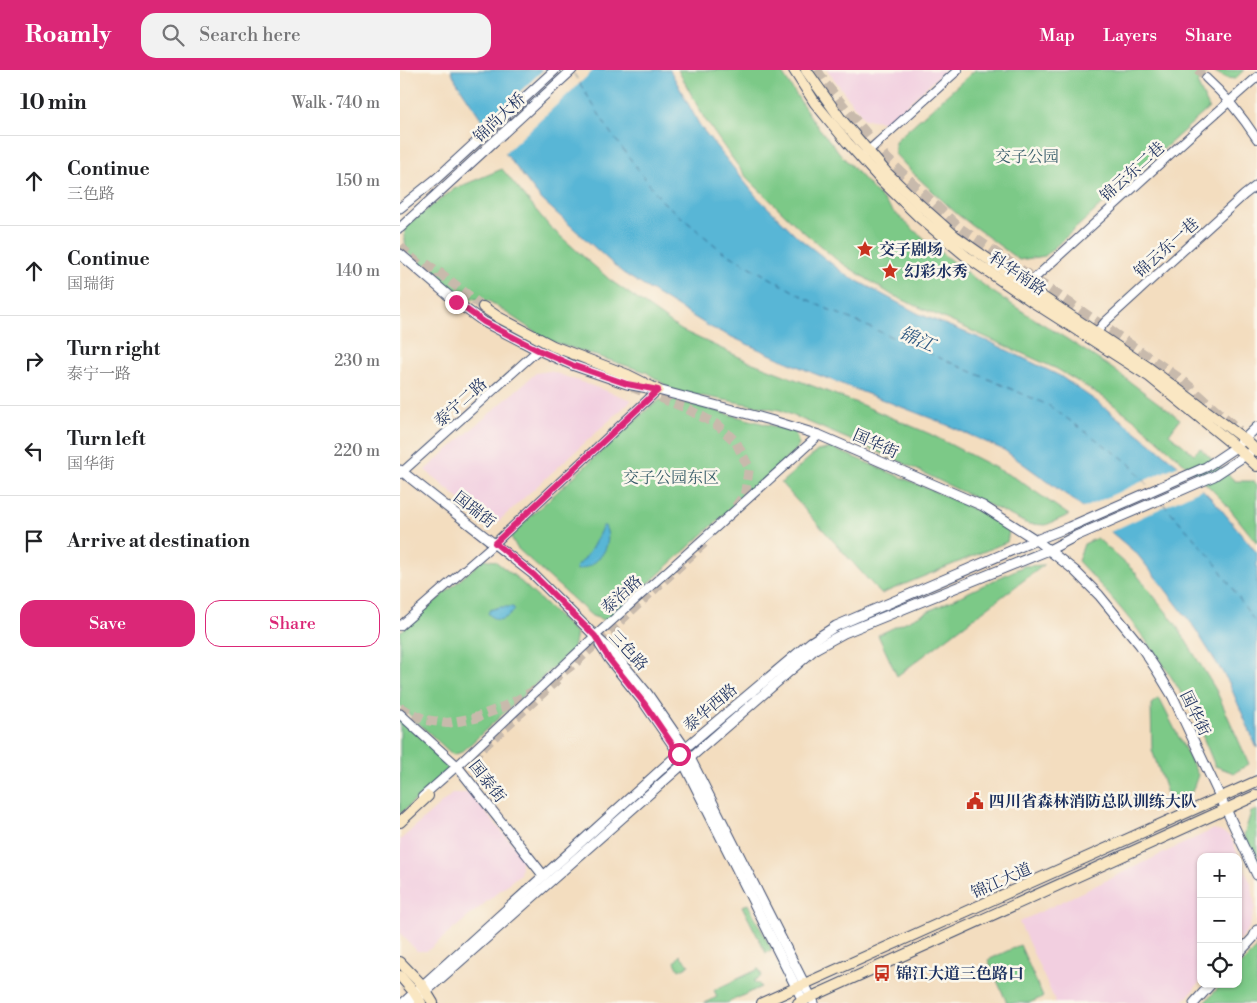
<!DOCTYPE html>
<meta charset="utf-8">
<style>
:root{--surface:#fff;--page:#f2f2f2;--text:#202124;--muted:#757577;--line:#e0e0e0;--accent:#db2777}
body{margin:0;font-family:"Libre Bodoni","Noto Serif SC",serif;background:var(--page);color:var(--text)}
.controls{position:absolute;right:15px;bottom:15px;display:grid;overflow:hidden;border-radius:10px;box-shadow:0 1px 4px #0004}
.controls button{width:45px;height:45px;display:grid;place-items:center;padding:0;border:0;border-bottom:1px solid var(--line);background:var(--surface);color:var(--text);font:25px sans-serif}
.stop{position:absolute;width:15px;height:15px;margin:-11px;border:4px solid #db2777;border-radius:50%;background:#fff}
.stop.end{background:#db2777;border-color:#fff;box-shadow:0 1px 5px #0008}
.list{margin:0;padding:0;list-style:none}
h2{display:flex;justify-content:space-between;align-items:center;height:65px;margin:0;padding:0 20px;font-size:21px}
h2 small{font-size:16px;font-weight:400;color:var(--muted)}
.list li{display:grid;grid-template-columns:32px 1fr auto;gap:15px;align-items:center;box-sizing:border-box;height:90px;padding:0 20px;border-top:1px solid var(--line)}
.list b{display:block;font-size:19px;white-space:nowrap}
.list p{margin:0;font-size:16px;white-space:nowrap;color:var(--muted)}
.list em{font-size:16px;font-style:normal;color:var(--muted)}
.actions{display:flex;gap:10px;padding:15px 20px}
.actions a{flex:1;padding:11px 0;border:1px solid var(--accent);border-radius:15px;text-align:center;font-size:18px;color:var(--accent)}
.actions .main{background:var(--accent);color:#fff}
.icon{flex:none;width:28px;height:28px;fill:none;stroke:currentColor;stroke-width:2;stroke-linecap:round;stroke-linejoin:round}
.map{position:relative;flex:none;width:857px;height:933px;overflow:hidden}
header{display:flex;align-items:center;gap:30px;box-sizing:border-box;height:70px;padding:0 25px;background:var(--accent);color:#fff}
header strong{font-size:24px}
nav{display:flex;gap:28px;margin-inline-start:auto;font-size:18px}
.search{width:350px;height:45px;background:var(--page);display:flex;align-items:center;gap:12px;box-sizing:border-box;padding:0 18px;border-radius:15px;color:var(--muted);font-size:19px}
main{display:flex}
aside{flex:1;background:var(--surface)}
.map>svg:first-child{display:block}
.built{fill:#f2cfe0}
.green{fill:#7cc987;stroke:#4c7c72}
.water{fill:#58b6d6;stroke:#3a729a}
.pier{fill:#f3ddbf}
.lines{fill:none;stroke-linecap:round;stroke-linejoin:round}
.ferry{stroke:#2d5882;stroke-width:1;stroke-dasharray:6 5;stroke-linecap:butt}
.minor-tunnel{stroke:#c8baac;stroke-width:8;stroke-dasharray:8 4;stroke-linecap:butt}
.secondary-tunnel{stroke:#c8baac;stroke-width:10;stroke-dasharray:10 5;stroke-linecap:butt}
.trunk-tunnel{stroke:#c8baac;stroke-width:12;stroke-dasharray:12 6;stroke-linecap:butt}
.minor-casing{stroke:#3b496d;stroke-width:10}
.tertiary-casing{stroke:#3b496d;stroke-width:11}
.secondary-casing{stroke:#3b496d;stroke-width:12}
.minor{stroke:#fff;stroke-width:8}
.tertiary{stroke:#fff;stroke-width:9}
.secondary{stroke:#fae7c3;stroke-width:10}
.route{stroke:#db2777;stroke-width:6}
.labels{text-anchor:middle;stroke-width:5;stroke-linejoin:round;paint-order:stroke}
.street-label{font-size:16px;fill:#1b2f5e;stroke:#fbf7ec}
.park-label{font-size:16px;fill:#385d6a;stroke:#fbf7ec}
.poi-label{font-size:16px;font-weight:bold;fill:#1b2f5e;stroke:#fbf7ec;text-anchor:start}
.water-label{font-size:18px;font-style:italic;fill:#2d5882;stroke:#fbf7ec}
</style>
<header>
<strong>Roamly</strong>
<div class="search"><svg class="icon" aria-label="search" viewBox="0 0 24 24"><circle cx="10" cy="10" r="6"/><path d="M15 15l6 6"/></svg>Search here</div>
<nav><a>Map</a><a>Layers</a><a>Share</a></nav>
</header>
<main>
<aside>
<h2>10 min<small>Walk · 740 m</small></h2>
<ul class="list">
<li><svg class="icon" aria-label="ahead" viewBox="0 0 24 24"><path d="M12 20V5M6 11l6-6 6 6"/></svg><div><b>Continue</b><p>三色路</p></div><em>150 m</em></li>
<li><svg class="icon" aria-label="ahead" viewBox="0 0 24 24"><path d="M12 20V5M6 11l6-6 6 6"/></svg><div><b>Continue</b><p>国瑞街</p></div><em>140 m</em></li>
<li><svg class="icon" aria-label="right" viewBox="0 0 24 24"><path d="M7 20v-9h11M14 6l5 5-5 5"/></svg><div><b>Turn right</b><p>泰宁一路</p></div><em>230 m</em></li>
<li><svg class="icon" aria-label="left" viewBox="0 0 24 24"><path d="M17 20v-9H6M10 6l-5 5 5 5"/></svg><div><b>Turn left</b><p>国华街</p></div><em>220 m</em></li>
<li><svg class="icon" aria-label="arrive" viewBox="0 0 24 24"><path d="M6 21V4h12l-3 4 3 4H6"/></svg><div><b>Arrive at destination</b></div></li>
</ul>
<div class="actions"><a class="main">Save</a><a>Share</a></div>
</aside>
<div class="map">
<svg width="857" height="933" viewBox="0 0 857 933">
<rect width="100%" height="100%" fill="#fbf7ec"/>
<filter id="ink" filterUnits="userSpaceOnUse"><feTurbulence type="fractalNoise" baseFrequency=".02" numOctaves="2"/><feDisplacementMap in="SourceGraphic" scale="10" xChannelSelector="R" yChannelSelector="G"/><feConvolveMatrix kernelMatrix="1 2 1 2 8 2 1 2 1" color-interpolation-filters="sRGB"/></filter>
<filter id="wash" filterUnits="userSpaceOnUse"><feTurbulence type="fractalNoise" baseFrequency=".0096" numOctaves="4" result="noise"/><feDisplacementMap in="SourceGraphic" scale="20" xChannelSelector="R" yChannelSelector="G"/><feGaussianBlur stdDeviation="1.12" result="paint"/><feColorMatrix in="noise" values="0 0 0 0 0 0 0 0 0 0 0 0 0 0 0 0 0 1.4 0 .05"/><feComposite in="paint" operator="in"/></filter>
<g filter="url(#wash)">
<rect width="100%" height="100%" fill="#f3ddbf"/>
<g class="built">
<path d="M427 0H545L488 52 464 49Z"/>
<path d="M150 301 232 330 92 457 25 400 136 303Z"/>
<path d="M53 723H69L122 785 120 804 27 881H17L0 863V770Z"/>
<path d="M814 759 830 766 852 816 855 836 853 846 849 858 838 872V787H801V911L782 933H656L619 852Z"/>
</g>
<g class="green">
<path d="M278 0H380L414 52 443 87 493 141 526 171 562 199 593 222 625 243 667 269 710 297 780 349 769 364 794 384 800 378 835 411H854L857 415V473L825 433 798 406 739 353 700 325 657 299 492 225 437 190 400 159 347 108 327 81 304 48Z"/>
<path d="M575 0H810L797 13 809 38 645 186 619 190 557 144 516 106 495 84V71Z"/>
<path d="M811 0H844L835 9 826 8Z"/>
<path d="M102 99 150 157 210 210 281 260 348 291 462 335 530 364 617 409 669 445 646 455 628 454 495 389 380 340 274 321 246 302 147 270 89 231 61 227 6 181 4 157 54 119Z"/>
<path d="M260 330 279 331 395 362 399 375 396 380 207 551 192 546 117 478 110 465 250 337Z"/>
<path d="M432 378 536 422 582 443 609 461 607 472 481 524 381 413 417 381Z"/>
<path d="M697 468 734 501 775 553 816 620 849 694 834 703 815 696C806 675 798 653 787 633 757 580 720 535 678 491L684 474Z"/>
<path d="M84 489 95 491 117 508 176 563 173 579 62 682 53 685 0 636V562Z"/>
<path d="M644 495 497 606 478 565 624 496Z"/>
<path d="M759 628 798 705 792 722 769 729 752 680 751 634Z"/>
<path d="M0 646 47 692 48 701 0 744Z"/>
<path d="M857 740V792L844 765 851 742Z"/>
<path d="M348 834 372 880 366 883 342 836Z"/>
<path d="M857 874V933H804L822 914H838V897L855 880Z"/>
<path d="M620 875 643 927 629 933H607L588 890Z"/>
<path d="M280 885 289 895 279 900 275 892Z"/>
<path d="M359 899 362 906 353 911 360 915 361 917 327 933H304L317 927 314 920Z"/>
</g>
<g class="water">
<path d="M51 0H270L300 56 355 125 399 168 446 205 519 244 592 273 660 306 696 331 748 371 779 396 816 433 857 483V678L829 613 830 614 792 554 762 515 737 484 672 429 604 380 538 351 413 303 358 279 310 257 223 203 141 129 98 74 56 11Z"/>
<path d="M203 456H205C215 477 196 497 177 500L176 497C190 486 195 471 203 456Z"/>
<path d="M100 537H113L115 540C106 549 97 555 88 543L90 540Z"/>
</g>
<g class="pier">
<path d="M143 0H194L103 85 83 56Z"/>
<path d="M781 394 804 418 708 463 681 439Z"/>
</g>
<g class="lines">
<g class="ferry">
<path d="M174 4 210 62 262 131 322 181 416 234 648 335 728 392 749 417"/>
<path d="M763 433 814 491 857 555"/>
</g>
</g>
</g>
<g filter="url(#ink)">
<g class="lines">
<path class="minor-tunnel" d="M797 0 806 8"/>
<g class="secondary-tunnel">
<path d="M0 177 36 210"/>
<path d="M26 194 40 203 83 237"/>
<path d="M118 266 191 298"/>
<path d="M232 317 284 337 319 356 336 372 349 398 345 424 332 442"/>
<path d="M152 610 176 592 304 473"/>
<path d="M0 638 26 650 47 653 75 648 108 635 138 619"/>
<path d="M72 687 159 608"/>
</g>
<g class="trunk-tunnel">
<path d="M416 0 425 15 486 89 558 158 783 312 838 361"/>
<path d="M407 14 433 48"/>
</g>
<g class="minor-casing">
<g id="minor">
<path d="M806 8C826 26 842 46 857 69"/>
<path d="M465 84 558 0"/>
<path d="M626 216 789 67 857 7"/>
<path d="M696 263 705 252 844 125 857 115"/>
<path d="M0 404 138 280"/>
<path d="M0 556 95 473 258 320"/>
<path d="M22 727 57 696 195 566 419 365"/>
</g>
</g>
<g class="tertiary-casing">
<g id="tertiary">
<path d="M0 138 36 109 155 0"/>
<path d="M0 158 172 0"/>
<path d="M0 184 56 232 84 252 138 280 172 295 227 314 258 320 370 350 419 365 583 436 636 470 674 500 699 525 740 575 756 599 773 627 857 805"/>
<path d="M0 400 134 505 195 566 214 583 247 623 285 678 414 933"/>
<path d="M200 575 209 589 244 633 279 684 404 933"/>
<path d="M0 644 57 696 143 805"/>
<path d="M838 884 853 868 857 860"/>
<path d="M3 933 285 678 411 572 436 556 636 470 669 457 806 397 836 377 857 357"/>
<path d="M13 933 290 688 415 579 444 563 649 480 676 466 814 406 849 383"/>
<path d="M794 933 811 914"/>
</g>
</g>
<g class="secondary-casing">
<g id="secondary">
<path d="M394 0 415 33 447 72 481 110 520 148 567 187 633 232 750 307 836 377 857 396"/>
<path d="M406 0 440 48 486 102 520 135 555 166 626 216 749 298 844 369 857 381"/>
<path d="M83 237 98 247 153 276 228 305 258 320"/>
<path d="M0 752 28 726"/>
<path d="M0 892 22 915 33 933"/>
<path d="M0 906 14 922 21 933"/>
<path d="M362 933 857 711"/>
<path d="M398 933 857 725"/>
</g>
</g>
<use href="#minor" class="minor"/>
<use href="#tertiary" class="tertiary"/>
<use href="#secondary" class="secondary"/>
</g>
</g>
<g class="lines" filter="url(#ink)">
<path class="route" d="M56 232 84 252 138 280 172 295 227 314 258 320 95 473 134 505 195 566 209 589 244 633 279 684"/>
</g>
<defs>
<g id="sight-bare" transform="scale(1.35)"><path d="M0-6L1.8-2.2L6-1.7L2.9 1.2L3.7 5.4L0 3.3L-3.7 5.4L-2.9 1.2L-6-1.7L-1.8-2.2Z" fill="#c8321e" stroke="#fbf7ec" stroke-width="2.5" paint-order="stroke"/></g>
<g id="civic-bare" transform="scale(1.35)"><path d="M-.6-6.5H3V-4.5H.6V-3L4-1V1h2V6H-6V1h2V-1L-.6-3ZM-1.2 2.5V6h2.4V2.5Z" fill="#c8321e" stroke="#fbf7ec" stroke-width="2.5" paint-order="stroke"/></g>
<g id="bus-bare" transform="scale(1.35)"><path d="M-5-6H5V4H4V6H2V4H-2V6H-4V4H-5ZM-3.5-4V0h7V-4ZM-3.5 1.2v1.5H-2V1.2ZM2 1.2v1.5H3.5V1.2Z" fill="#c8321e" stroke="#fbf7ec" stroke-width="2.5" paint-order="stroke"/></g>
</defs>
<g fill-rule="evenodd">
<use href="#sight-bare" x="465" y="179"/>
<use href="#sight-bare" x="490" y="201"/>
<use href="#civic-bare" x="575" y="731"/>
<use href="#bus-bare" x="482" y="903"/>
</g>
<g class="labels">
<g class="street-label">
<text transform="translate(99 47) rotate(-43)" y="6">锦尚大桥</text>
<text transform="translate(732 101) rotate(-42)" y="6">锦云东二巷</text>
<text transform="translate(766 177) rotate(-42)" y="6">锦云东一巷</text>
<text transform="translate(618 203) rotate(34)" y="6">科华南路</text>
<text transform="translate(60 332) rotate(-42)" y="6">泰宁二路</text>
<text transform="translate(476 373) rotate(24)" y="6">国华街</text>
<text transform="translate(75 439) rotate(38)" y="6">国瑞街</text>
<text transform="translate(221 524) rotate(-42)" y="6">泰治路</text>
<text transform="translate(229 580) rotate(47)" y="6">三色路</text>
<text transform="translate(310 637) rotate(-40)" y="6">泰华西路</text>
<text transform="translate(796 643) rotate(64)" y="6">国华街</text>
<text transform="translate(88 711) rotate(52)" y="6">国泰街</text>
<text transform="translate(601 810) rotate(-24)" y="6">锦江大道</text>
</g>
<g class="park-label">
<text x="627" y="92">交子公园</text>
<text x="271" y="413">交子公园东区</text>
</g>
<g class="poi-label">
<text x="479" y="185">交子剧场</text>
<text x="504" y="207">幻彩水秀</text>
<text x="589" y="737">四川省森林消防总队训练大队</text>
<text x="496" y="909">锦江大道三色路口</text>
</g>
<g class="water-label">
<text transform="translate(517 269) rotate(24)" y="6">锦江</text>
</g>
</g>
</svg>
<div class="controls">
<button>+</button>
<button>−</button>
<button><svg class="icon" aria-label="locate" viewBox="0 0 24 24"><circle cx="12" cy="12" r="6"/><path d="M12 2v4M12 18v4M2 12h4M18 12h4"/></svg></button>
</div>
<div class="stop" style="left:279px;top:684px"></div>
<div class="stop end" style="left:56px;top:232px"></div>
</div>
</main>
